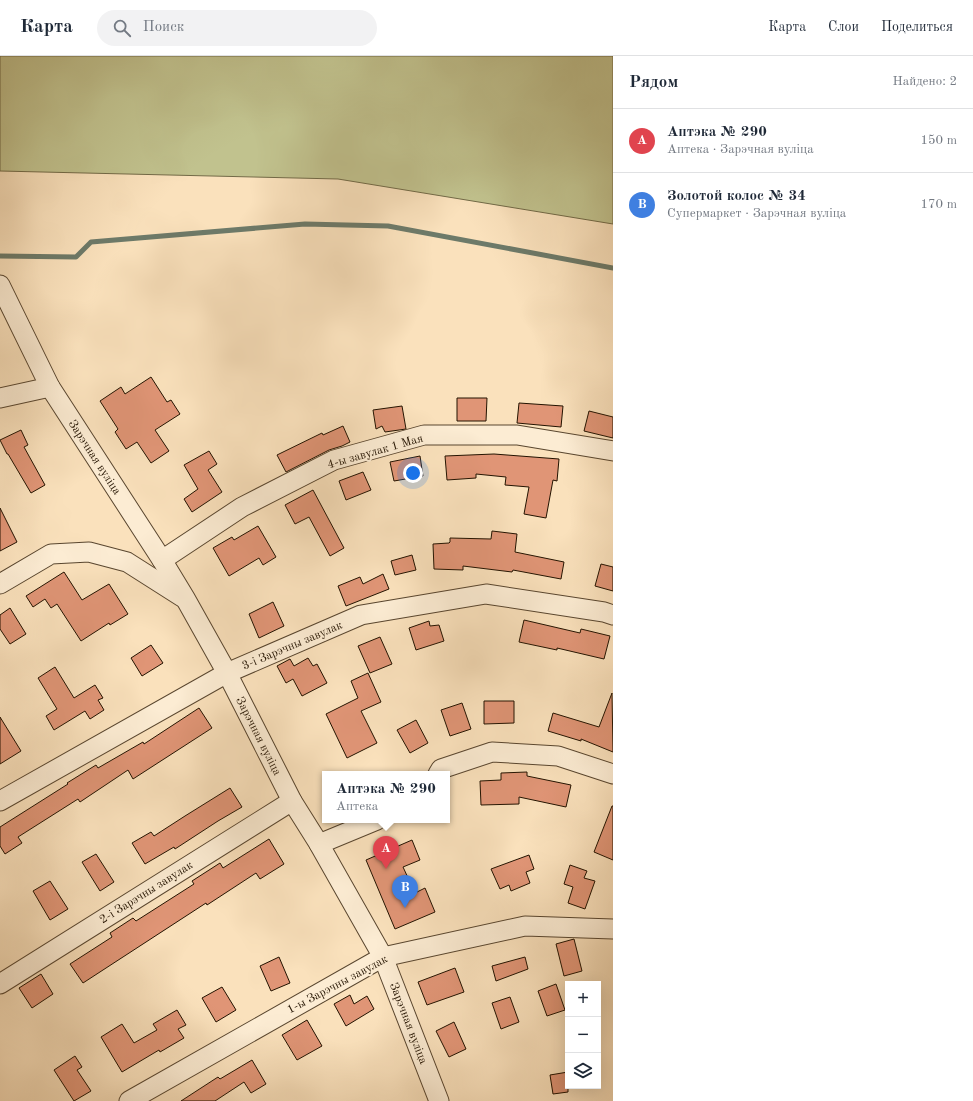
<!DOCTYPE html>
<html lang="ru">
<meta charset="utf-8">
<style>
:root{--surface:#fff;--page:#f2f2f3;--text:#1f2937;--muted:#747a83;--line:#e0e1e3;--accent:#8f2418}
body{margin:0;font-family:"Old Standard TT",serif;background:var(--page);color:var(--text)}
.controls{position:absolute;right:12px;bottom:12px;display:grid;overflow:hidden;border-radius:0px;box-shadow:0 4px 16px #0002}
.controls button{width:36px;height:36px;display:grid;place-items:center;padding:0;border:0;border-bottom:1px solid var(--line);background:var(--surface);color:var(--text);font:20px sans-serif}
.you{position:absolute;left:413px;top:417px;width:14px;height:14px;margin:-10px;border:3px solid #fff;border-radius:50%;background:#1a73e8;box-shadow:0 0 0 6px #1a73e833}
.badge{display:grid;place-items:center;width:26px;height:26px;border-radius:50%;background:var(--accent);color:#fff;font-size:13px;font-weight:700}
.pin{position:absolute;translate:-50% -33px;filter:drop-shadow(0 1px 2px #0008)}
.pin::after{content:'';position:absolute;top:21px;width:14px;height:12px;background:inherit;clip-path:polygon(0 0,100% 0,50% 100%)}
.popup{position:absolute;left:322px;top:715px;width:128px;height:52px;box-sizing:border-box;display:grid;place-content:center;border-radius:0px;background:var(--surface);filter:drop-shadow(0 1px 3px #0005);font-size:13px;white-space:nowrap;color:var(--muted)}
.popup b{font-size:15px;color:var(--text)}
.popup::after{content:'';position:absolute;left:50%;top:100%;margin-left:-8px;border:8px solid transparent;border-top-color:var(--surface)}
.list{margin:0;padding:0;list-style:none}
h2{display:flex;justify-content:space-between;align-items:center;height:52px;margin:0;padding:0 16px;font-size:17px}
h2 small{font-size:13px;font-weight:400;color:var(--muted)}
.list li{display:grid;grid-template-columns:26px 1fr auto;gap:12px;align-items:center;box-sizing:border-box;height:64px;padding:0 16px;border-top:1px solid var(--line)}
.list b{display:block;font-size:15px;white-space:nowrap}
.list p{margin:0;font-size:13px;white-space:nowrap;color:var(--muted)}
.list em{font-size:13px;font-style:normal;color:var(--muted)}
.icon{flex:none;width:22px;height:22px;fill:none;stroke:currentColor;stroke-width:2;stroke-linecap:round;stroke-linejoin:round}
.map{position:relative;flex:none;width:613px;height:1045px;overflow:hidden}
header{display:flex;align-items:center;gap:24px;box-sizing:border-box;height:56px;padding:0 20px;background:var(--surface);border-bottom:1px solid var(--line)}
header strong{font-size:19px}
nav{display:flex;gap:22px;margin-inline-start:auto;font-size:14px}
.search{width:280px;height:36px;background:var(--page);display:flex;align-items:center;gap:10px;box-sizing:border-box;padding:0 14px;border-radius:22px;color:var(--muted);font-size:15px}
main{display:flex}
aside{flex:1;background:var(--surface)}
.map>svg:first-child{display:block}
.green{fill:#c1c28e;stroke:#726a47}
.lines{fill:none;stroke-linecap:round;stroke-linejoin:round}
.stream{stroke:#6d7a69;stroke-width:5}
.building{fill:#e09576;stroke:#231300}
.minor-casing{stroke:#59462f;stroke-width:21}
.minor{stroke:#fcecd3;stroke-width:19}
.labels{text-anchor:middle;stroke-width:4;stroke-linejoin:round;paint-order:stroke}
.street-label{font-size:12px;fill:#231300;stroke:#fcecd3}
</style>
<header>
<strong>Карта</strong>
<div class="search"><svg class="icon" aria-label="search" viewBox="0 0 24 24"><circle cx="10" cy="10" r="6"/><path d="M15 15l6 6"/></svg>Поиск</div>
<nav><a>Карта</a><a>Слои</a><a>Поделиться</a></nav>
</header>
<main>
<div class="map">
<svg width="613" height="1045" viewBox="0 0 613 1045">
<rect width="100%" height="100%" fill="#fae1bc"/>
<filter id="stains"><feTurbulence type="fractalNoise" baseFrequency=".005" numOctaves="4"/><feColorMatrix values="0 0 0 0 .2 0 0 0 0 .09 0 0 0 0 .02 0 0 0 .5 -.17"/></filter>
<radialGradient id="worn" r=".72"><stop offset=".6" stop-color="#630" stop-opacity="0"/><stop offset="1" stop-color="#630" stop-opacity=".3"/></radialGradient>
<path class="green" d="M0 0H613V168L338 123 0 115Z"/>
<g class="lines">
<path class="stream" d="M0 200 76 201 91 186 305 168 388 170 613 212"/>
</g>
<g class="building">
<path d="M151 321 167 346 171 344 180 358 155 374 169 395 151 407 137 386 126 393 115 376 118 373 100 345 121 331 125 338Z"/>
<path d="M457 342H487L486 365H457Z"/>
<path d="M519 347 563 350 561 371 517 367Z"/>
<path d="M402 350 406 373 385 376 382 370 376 373 373 354Z"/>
<path d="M589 355 613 361V382L584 375Z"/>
<path d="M343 370 350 386 342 390 329 394 286 416 277 399 322 377 323 379Z"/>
<path d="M21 374 28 389 24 391 45 429 31 437 8 398H7L0 384Z"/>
<path d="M209 395 217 408 208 414 222 436 192 456 184 443 198 433 184 409Z"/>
<path d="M494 398 559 403 557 425 553 424 546 462 524 458 529 431 505 429 506 421 476 418V422L447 424 445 400Z"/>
<path d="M420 400 423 420 394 425 390 406Z"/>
<path d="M363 416 371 434 346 444 339 425Z"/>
<path d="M313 434 344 492 330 500 309 461 295 468 285 449Z"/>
<path d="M0 452 17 486 0 495Z"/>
<path d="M258 470 276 501 263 509 259 502 229 520 213 492 232 481 234 484Z"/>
<path d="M492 475 517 478 515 496 564 506 561 523 513 514 512 516 463 510V514L434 513 433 488 449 487 450 486V482L491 483Z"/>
<path d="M412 499 416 514 395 519 391 505Z"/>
<path d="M601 508 613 511V535L595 530Z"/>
<path d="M64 516 82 544 109 528 128 558 110 569 109 567 81 585 57 548 51 552 45 543 33 551 26 540Z"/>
<path d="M383 518 389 533 346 550 338 530 360 521 363 528Z"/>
<path d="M273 546 284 570 259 582 249 558Z"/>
<path d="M10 552 26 578 10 588 0 573V559Z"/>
<path d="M524 564 580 577 581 573 610 580 604 603 557 592V594L519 586Z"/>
<path d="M429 565 430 570 439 569 444 585 416 594 409 572Z"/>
<path d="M380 581 392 608 370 617 358 590Z"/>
<path d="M151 589 163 607 142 620 131 602Z"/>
<path d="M308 602 313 610 317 608 327 627 302 640 293 623 286 627 277 610 290 603 294 610Z"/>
<path d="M55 611 74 642 95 629 103 642 98 644 104 654 90 663 85 655 54 674 46 660 57 653 38 622Z"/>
<path d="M368 617 381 646 361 655 377 687 347 702 326 658 358 642 351 625Z"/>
<path d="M612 637 613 696 581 683V685L548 675 553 657 599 671Z"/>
<path d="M484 645H514V667L484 668Z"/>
<path d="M462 647 471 673 450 680 441 654Z"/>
<path d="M199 652 212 672 133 723 128 714 80 746 78 743 18 781 22 787 5 798 0 790V771L68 728 67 727 96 709 98 712 143 686 144 688Z"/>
<path d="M0 661 21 695 0 708Z"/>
<path d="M416 664 428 687 410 697 397 674Z"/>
<path d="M527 716V720L571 729 566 751 519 741V748L481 749 480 725 501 724V717Z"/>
<path d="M230 732 242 751 218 765 175 793 174 791 145 808 132 787 151 776 154 780 185 760Z"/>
<path d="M612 750H613V804L594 796Z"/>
<path d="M269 783 284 808 260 823 256 817 207 849 206 847 83 927 70 908 112 881 110 877 133 862 136 865 194 828 192 825 220 807 223 812Z"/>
<path d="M412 784 420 804 403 811 415 837 425 832 435 856 395 873 366 804Z"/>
<path d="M96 798 114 826 100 835 82 806Z"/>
<path d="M529 799 534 813 526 816 530 827 511 835 509 829 500 833 491 813Z"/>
<path d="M570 809 587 815 584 822 595 825 585 853 568 847 573 831 564 828Z"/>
<path d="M50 825 68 853 50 864 33 835Z"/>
<path d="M574 883 582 915 564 920 556 888Z"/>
<path d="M279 901 290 927 271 935 260 910Z"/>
<path d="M525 901 528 913 496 925 492 910Z"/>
<path d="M455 912 464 936 427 949 418 926Z"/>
<path d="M41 918 53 938 32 952 19 932Z"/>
<path d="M556 928 565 954 547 960 538 935Z"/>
<path d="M222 931 236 954 216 966 202 942Z"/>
<path d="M350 939 354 948 367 940 374 953 346 970 334 948Z"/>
<path d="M510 941 519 966 501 973 492 947Z"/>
<path d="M177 954 186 969 178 973 184 982 160 996 159 994 122 1016 101 981 122 968 134 987 157 974 153 968Z"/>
<path d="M307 964 322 990 297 1004 282 979Z"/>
<path d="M454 966 466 993 449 1001 436 975Z"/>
<path d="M75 1000 82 1011 77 1014 91 1035 74 1045 54 1014Z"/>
<path d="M252 1004 266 1028 251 1037 244 1026 215 1045H181L218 1021 220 1023Z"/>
<path d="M568 1016V1036L553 1038 550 1019Z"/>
</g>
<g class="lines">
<g class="minor-casing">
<g id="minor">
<path d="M0 229 50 331 162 504 185 542 227 617 292 745 319 788 383 901 439 1045"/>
<path d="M0 342 50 331"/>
<path d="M162 504 242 451 334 404 424 379H517L613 395"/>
<path d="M0 528 51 498 89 496 127 506 182 541"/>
<path d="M438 718 441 713 492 696 558 700 613 718"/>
<path d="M0 745 227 617 361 559 486 538 604 556 613 559"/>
<path d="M319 788 377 764"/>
<path d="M0 928 292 745"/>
<path d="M129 1045 383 901 525 870 613 873"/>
</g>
</g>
<use href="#minor" class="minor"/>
</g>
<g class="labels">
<g class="street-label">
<text transform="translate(375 395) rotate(-16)" y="4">4-ы завулак 1 Мая</text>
<text transform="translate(95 401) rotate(57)" y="4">Зарэчная вуліца</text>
<text transform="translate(292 589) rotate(-23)" y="4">3-і Зарэчны завулак</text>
<text transform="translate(259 680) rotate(63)" y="4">Зарэчная вуліца</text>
<text transform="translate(146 836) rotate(-32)" y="4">2-і Зарэчны завулак</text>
<text transform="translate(337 928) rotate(-28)" y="4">1-ы Зарэчны завулак</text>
<text transform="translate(409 967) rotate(69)" y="4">Зарэчная вуліца</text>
</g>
</g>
<rect width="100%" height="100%" filter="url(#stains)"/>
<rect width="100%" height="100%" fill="url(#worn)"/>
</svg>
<div class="controls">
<button>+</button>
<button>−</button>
<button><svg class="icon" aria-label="layers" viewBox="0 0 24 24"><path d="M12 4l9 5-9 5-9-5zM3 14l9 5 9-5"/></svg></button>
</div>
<div class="you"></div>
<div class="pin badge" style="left:386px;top:813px;background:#e0444e">A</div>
<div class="popup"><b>Аптэка № 290</b>Аптека</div>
<div class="pin badge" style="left:405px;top:852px;background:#3f7fe0">B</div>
</div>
<aside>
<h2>Рядом<small>Найдено: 2</small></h2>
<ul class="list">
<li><span class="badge" style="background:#e0444e">A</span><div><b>Аптэка № 290</b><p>Аптека · Зарэчная вуліца</p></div><em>150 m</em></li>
<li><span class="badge" style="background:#3f7fe0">B</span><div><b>Золотой колос № 34</b><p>Супермаркет · Зарэчная вуліца</p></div><em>170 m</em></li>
</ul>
</aside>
</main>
